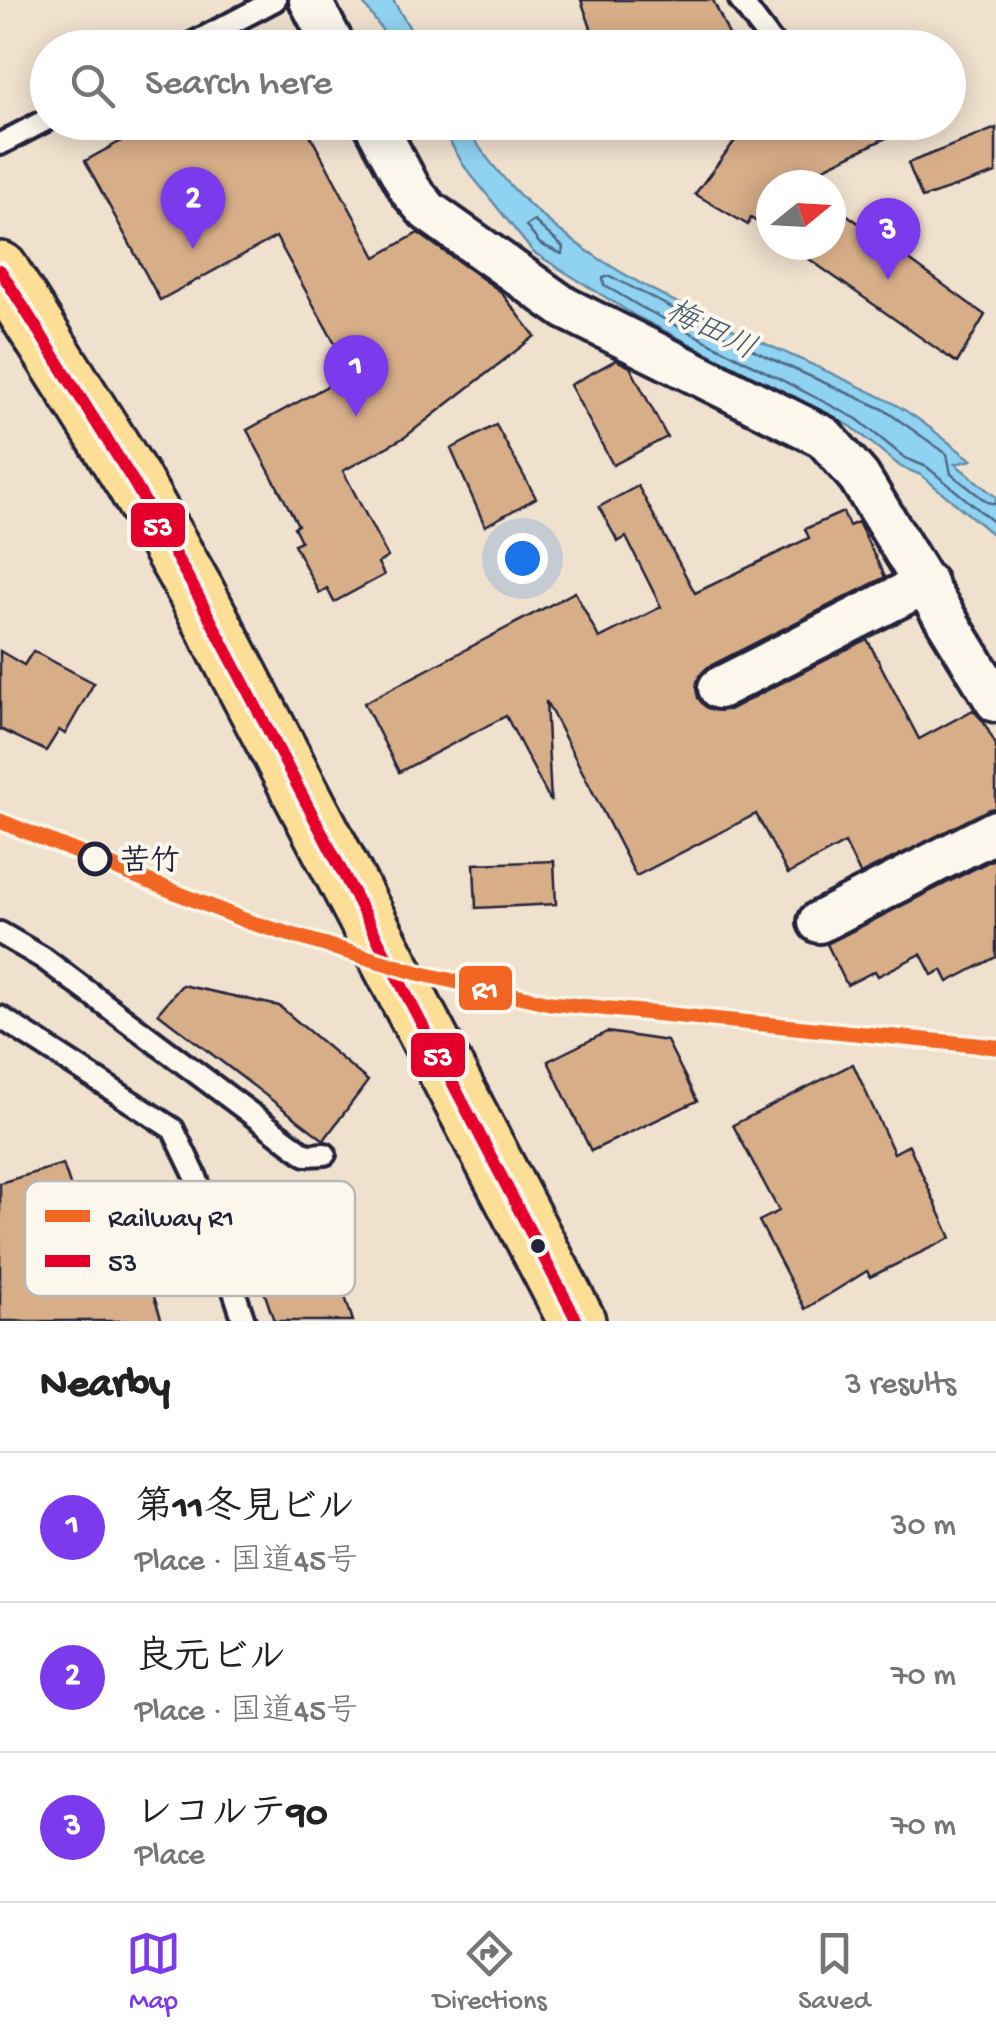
<!DOCTYPE html>
<meta charset="utf-8">
<style>
:root{--surface:#fff;--page:#f6f6f6;--text:#222;--muted:#767676;--line:#e0e0e0;--accent:#7c3aed}
body{margin:0;font-family:"Gochi Hand","Klee One",sans-serif;background:var(--page);color:var(--text)}
.compass{position:absolute;left:756px;top:170px;width:90px;height:90px;border-radius:50%;background:var(--surface);box-shadow:0 5px 25px #0003;rotate:72deg}
.you{position:absolute;left:522px;top:558px;width:35px;height:35px;margin:-25px;border:8px solid #fff;border-radius:50%;background:#1a73e8;box-shadow:0 0 0 15px #1a73e833}
.badge{display:grid;place-items:center;width:65px;height:65px;border-radius:50%;background:var(--accent);color:#fff;font-size:32px;font-weight:700}
.pin{position:absolute;translate:-50% -82px;filter:drop-shadow(0 2px 5px #0008)}
.pin::after{content:'';position:absolute;top:52px;width:35px;height:30px;background:inherit;clip-path:polygon(0 0,100% 0,50% 100%)}
.list{margin:0;padding:0;list-style:none}
h2{display:flex;justify-content:space-between;align-items:center;height:130px;margin:0;padding:0 40px;font-size:42px}
h2 small{font-size:32px;font-weight:400;color:var(--muted)}
.list li{display:grid;grid-template-columns:65px 1fr auto;gap:30px;align-items:center;box-sizing:border-box;height:150px;padding:0 40px;border-top:2px solid var(--line)}
.list b{display:block;font-size:38px;white-space:nowrap}
.list p{margin:0;font-size:32px;white-space:nowrap;color:var(--muted)}
.list em{font-size:32px;font-style:normal;color:var(--muted)}
.icon{flex:none;width:55px;height:55px;fill:none;stroke:currentColor;stroke-width:2;stroke-linecap:round;stroke-linejoin:round}
.map{position:relative;flex:none;width:996px;height:1321px;overflow:hidden}
.search{position:absolute;background:var(--surface);box-shadow:0 5px 25px #0003;left:30px;right:30px;top:30px;height:110px;display:flex;align-items:center;gap:25px;box-sizing:border-box;padding:0 35px;border-radius:55px;color:var(--muted);font-size:38px}
.sheet{height:580px;background:var(--surface)}
nav{display:flex;justify-content:space-around;align-items:center;box-sizing:border-box;height:140px;border-top:2px solid var(--line);background:var(--surface);font-size:28px;color:var(--muted)}
nav a{display:grid;justify-items:center;gap:5px}
nav .on{color:var(--accent)}
.map>svg:first-child{display:block}
.water{fill:#90d2f1;stroke:#648ca8;stroke-width:2.5}
.lines{fill:none;stroke-linecap:round;stroke-linejoin:round}
.shore{stroke:#4e6884;stroke-width:2.5}
.building{fill:#d8ae89;stroke:#22223b;stroke-width:2.5}
.lane-casing{stroke:#22223b;stroke-width:28}
.street-casing{stroke:#22223b;stroke-width:48}
.highway-casing{stroke:#22223b;stroke-width:62}
.lane{stroke:#fbf7ec;stroke-width:20}
.street{stroke:#fbf7ec;stroke-width:40}
.highway{stroke:#fdde96;stroke-width:55}
.bus-1-casing{stroke:#fbf7ec;stroke-width:20}
.bus-1{stroke:#e4002b;stroke-width:12}
.rail-1-casing{stroke:#fbf7ec;stroke-width:22}
.rail-1{stroke:#f26522;stroke-width:15}
.stop-dot{fill:#fbf7ec;stroke:#22223b;stroke-width:5}
.bus-dot{fill:#22223b;stroke:#fbf7ec;stroke-width:4}
.labels{text-anchor:middle;stroke-width:8;stroke-linejoin:round;paint-order:stroke}
.stop-label{font-size:30px;font-weight:bold;fill:#22223b;stroke:#fbf7ec;text-anchor:start}
.water-label{font-size:32px;font-style:italic;fill:#435772;stroke:#fbf7ec}
.key{fill:#fbf7ec;stroke:#bab7b7;stroke-width:2.5}
.key-label{font-size:28px;fill:#22223b}
.line-badge{stroke:#fbf7ec;stroke-width:4}
.badge-label{font-size:28px;text-anchor:middle;font-weight:bold;fill:#fff}
</style>
<div class="map">
<svg width="996" height="1321" viewBox="0 0 996 1321">
<rect width="100%" height="100%" fill="#f0e1ce"/>
<filter id="ink" filterUnits="userSpaceOnUse"><feTurbulence type="fractalNoise" baseFrequency=".01" numOctaves="2"/><feDisplacementMap in="SourceGraphic" scale="20" xChannelSelector="R" yChannelSelector="G"/><feConvolveMatrix kernelMatrix="1 2 1 2 8 2 1 2 1" color-interpolation-filters="sRGB"/></filter>
<g filter="url(#ink)">
<g class="water">
<path d="M361 0H393L421 47H394Z"/>
<path d="M439 123H464C551 274 737 324 885 399 916 414 944 440 972 460L955 464 996 497V537L921 475 901 467 852 427 634 315 533 252 464 166Z"/>
</g>
<g class="lines">
<g class="shore">
<path d="M534 221 563 247 562 254 540 244 526 226Z"/>
<path d="M996 504 987 502 951 474 947 454 883 409 767 357 610 276 603 278 604 285 639 306 857 419 905 458 927 467 996 524"/>
</g>
</g>
<g class="building">
<path d="M581 0H713L735 48H598Z"/>
<path d="M156 122H303L376 257 418 233 500 291 535 336 405 437 343 471 388 557 378 563 384 575 334 602 327 588 319 593 294 544 301 541 294 527 298 525 247 430 351 373 276 237 160 300 85 161Z"/>
<path d="M749 122H919L799 180 806 185H771V232L751 218 748 225 695 194Z"/>
<path d="M996 128V173L922 198 908 163Z"/>
<path d="M831 203 985 315 957 363 789 245H831Z"/>
<path d="M616 360 630 367 667 437 613 465 570 385Z"/>
<path d="M496 425 536 498 485 526 451 449Z"/>
<path d="M638 486 695 593 809 538 805 529 843 512 849 526 858 522 885 577 708 667 699 676 698 698 707 708 729 710 867 639 919 739 973 710 983 721 996 745V807L860 874 845 843 788 874 756 814 636 876 546 701 551 802 506 716 399 772 364 703 575 592 599 638 661 607 626 537 618 542 599 507Z"/>
<path d="M0 651 24 665 33 651 94 683 65 734 59 730 46 751 0 729Z"/>
<path d="M996 858V957L948 982 942 970 932 975 921 954 878 976 875 971 847 985 827 944Z"/>
<path d="M554 861 556 904 476 908 474 864Z"/>
<path d="M182 985 279 1006 368 1081 324 1140 158 1013Z"/>
<path d="M607 1032 667 1041 697 1101 591 1151 548 1061Z"/>
<path d="M853 1064 894 1153 909 1145 951 1238 870 1277 867 1271 805 1309 759 1221 779 1211 733 1125Z"/>
<path d="M63 1164 76 1203 118 1188 162 1321H0V1183Z"/>
<path d="M322 1226 353 1321H274L250 1250Z"/>
</g>
<g class="lines">
<g class="lane-casing">
<g id="lane">
<path d="M740 0 776 48"/>
<path d="M184 48 275 0"/>
<path d="M0 144 48 119"/>
<path d="M0 933 43 958 306 1155 325 1154"/>
<path d="M0 1017 173 1129 196 1177 244 1321"/>
</g>
</g>
<g class="street-casing">
<g id="street">
<path d="M310 0 335 48"/>
<path d="M374 122 411 191 428 211 565 308 824 437 859 477 996 701"/>
<path d="M719 688 926 583"/>
<path d="M819 922 996 831"/>
</g>
</g>
<g class="highway-casing">
<path id="highway" d="M0 270 133 481 195 590 577 1321"/>
</g>
<use href="#lane" class="lane"/>
<use href="#street" class="street"/>
<use href="#highway" class="highway"/>
<g class="bus-1-casing">
<path id="bus-1" d="M0 270 133 481 195 590 577 1321"/>
</g>
<use href="#bus-1" class="bus-1"/>
<g class="rail-1-casing">
<path id="rail-1" d="M0 821 249 922 418 973 550 1003 996 1047"/>
</g>
<use href="#rail-1" class="rail-1"/>
</g>
</g>
<circle class="stop-dot" cx="95" cy="859" r="15"/>
<circle class="bus-dot" cx="538" cy="1246" r="9"/>
<g class="labels">
<g class="stop-label">
<text x="120" y="869">苦竹</text>
</g>
<g class="water-label">
<text transform="translate(712 328) rotate(26)" y="11">梅田川</text>
</g>
</g>
<rect x="25" y="1181" width="330" height="115" rx="15" class="key"/>
<rect x="45" y="1210" width="45" height="12" fill="#f26522"/>
<rect x="45" y="1255" width="45" height="12" fill="#e4002b"/>
<g class="key-label">
<text x="108" y="1226">Railway R1</text>
<text x="108" y="1271">53</text>
</g>
<g class="line-badge">
<rect x="129" y="501" width="58" height="48" rx="10" fill="#e4002b"/>
<rect x="457" y="964" width="57" height="48" rx="10" fill="#f26522"/>
<rect x="409" y="1031" width="58" height="48" rx="10" fill="#e4002b"/>
</g>
<g class="badge-label">
<text x="158" y="535">53</text>
<text x="485" y="998">R1</text>
<text x="438" y="1065">53</text>
</g>
</svg>
<svg class="compass" viewBox="-18 -18 36 36"><path d="M0-13l5 13h-10z" fill="#e53935"/><path d="M0 13l5-13h-10z" fill="#767676"/></svg>
<div class="you"></div>
<div class="pin badge" style="left:356px;top:417px">1</div>
<div class="pin badge" style="left:193px;top:249px">2</div>
<div class="pin badge" style="left:888px;top:280px">3</div>
<div class="search"><svg class="icon" aria-label="search" viewBox="0 0 24 24"><circle cx="10" cy="10" r="6"/><path d="M15 15l6 6"/></svg>Search here</div>
</div>
<section class="sheet">
<h2>Nearby<small>3 results</small></h2>
<ul class="list">
<li><span class="badge">1</span><div><b>第11冬見ビル</b><p>Place · 国道45号</p></div><em>30 m</em></li>
<li><span class="badge">2</span><div><b>良元ビル</b><p>Place · 国道45号</p></div><em>70 m</em></li>
<li><span class="badge">3</span><div><b>レコルテ90</b><p>Place</p></div><em>70 m</em></li>
</ul>
</section>
<nav>
<a class="on"><svg class="icon" aria-label="map" viewBox="0 0 24 24"><path d="M3 6l6-2 6 2 6-2v14l-6 2-6-2-6 2zM9 4v14M15 6v14"/></svg>Map</a>
<a><svg class="icon" aria-label="directions" viewBox="0 0 24 24"><path d="M12 3l9 9-9 9-9-9zM9 14v-3h6M13 9l2 2-2 2"/></svg>Directions</a>
<a><svg class="icon" aria-label="saved" viewBox="0 0 24 24"><path d="M7 4h10v16l-5-4-5 4z"/></svg>Saved</a>
</nav>
